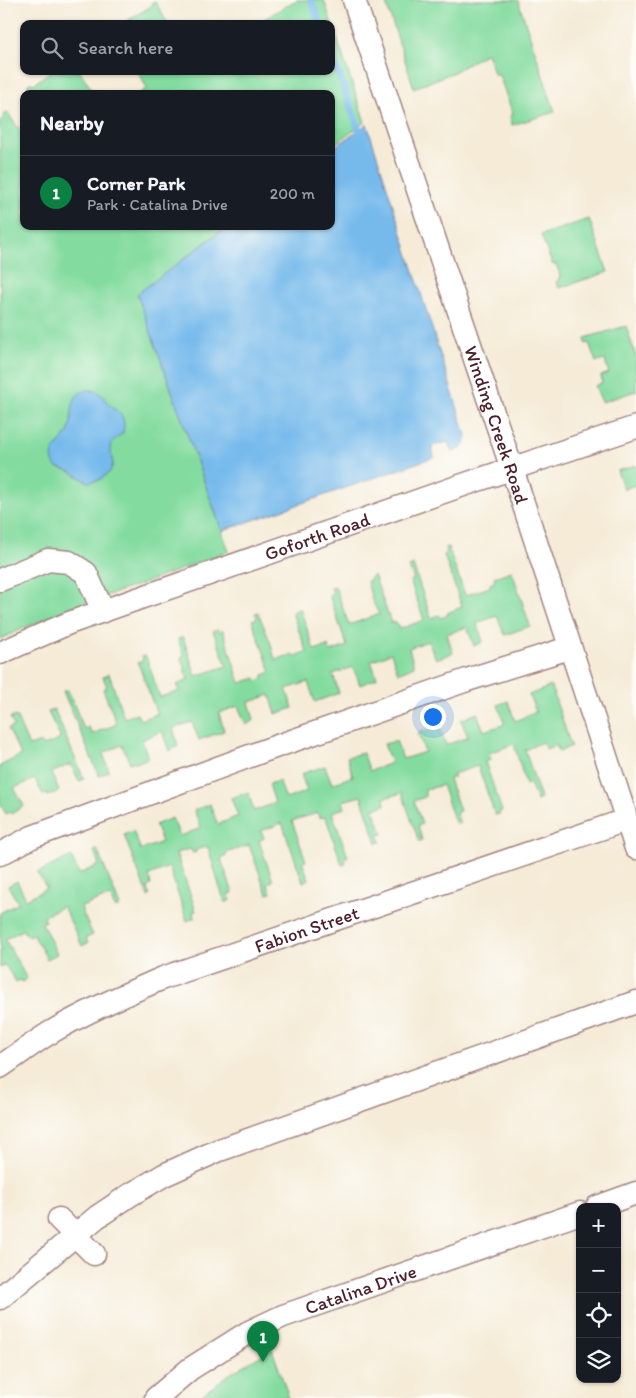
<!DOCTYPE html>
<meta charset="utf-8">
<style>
:root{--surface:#171b24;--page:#242831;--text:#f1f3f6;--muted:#9ea1a6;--line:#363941;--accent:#0b8043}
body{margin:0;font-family:Itim,sans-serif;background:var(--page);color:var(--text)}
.controls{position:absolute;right:15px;bottom:15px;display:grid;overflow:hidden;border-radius:10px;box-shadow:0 1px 4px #0004}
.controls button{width:45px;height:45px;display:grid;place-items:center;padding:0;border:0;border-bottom:1px solid var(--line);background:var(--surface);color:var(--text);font:25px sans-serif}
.you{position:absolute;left:432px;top:716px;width:18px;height:18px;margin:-12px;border:4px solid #fff;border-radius:50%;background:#1a73e8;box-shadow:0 0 0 8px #1a73e833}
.badge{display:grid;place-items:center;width:32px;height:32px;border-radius:50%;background:var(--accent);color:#fff;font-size:16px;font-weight:700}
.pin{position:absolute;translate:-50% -41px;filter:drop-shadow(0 1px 2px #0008)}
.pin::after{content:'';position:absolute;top:26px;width:18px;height:15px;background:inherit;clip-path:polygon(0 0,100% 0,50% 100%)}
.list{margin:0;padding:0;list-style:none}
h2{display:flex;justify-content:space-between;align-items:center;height:65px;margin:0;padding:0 20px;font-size:21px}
h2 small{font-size:16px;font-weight:400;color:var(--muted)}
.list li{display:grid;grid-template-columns:32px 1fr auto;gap:15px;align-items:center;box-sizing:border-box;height:75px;padding:0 20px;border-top:1px solid var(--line)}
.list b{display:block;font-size:19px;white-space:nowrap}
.list p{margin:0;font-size:16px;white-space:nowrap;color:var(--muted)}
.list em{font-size:16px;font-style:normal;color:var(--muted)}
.icon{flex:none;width:28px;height:28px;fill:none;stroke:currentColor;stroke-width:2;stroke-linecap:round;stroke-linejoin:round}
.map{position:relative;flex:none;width:636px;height:1398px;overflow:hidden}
.search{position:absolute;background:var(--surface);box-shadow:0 1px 4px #0004;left:20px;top:20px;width:315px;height:55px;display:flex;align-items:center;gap:12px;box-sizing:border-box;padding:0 18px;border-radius:10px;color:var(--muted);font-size:19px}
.panel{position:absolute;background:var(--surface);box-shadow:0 1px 4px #0004;left:20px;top:90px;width:315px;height:140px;border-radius:10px}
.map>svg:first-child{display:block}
.green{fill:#83db9f;stroke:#667d65}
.water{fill:#76baec;stroke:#606c8c}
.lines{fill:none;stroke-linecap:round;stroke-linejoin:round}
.stream{stroke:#76baec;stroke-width:7}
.minor-casing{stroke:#a08581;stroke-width:25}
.minor{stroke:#fff;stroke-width:22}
.labels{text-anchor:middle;stroke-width:4;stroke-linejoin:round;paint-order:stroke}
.street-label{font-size:19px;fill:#4a1f2b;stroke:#fdfcf7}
</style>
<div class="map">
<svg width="636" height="1398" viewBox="0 0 636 1398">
<rect width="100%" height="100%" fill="#fdfcf7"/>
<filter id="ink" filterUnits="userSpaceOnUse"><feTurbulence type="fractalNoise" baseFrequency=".02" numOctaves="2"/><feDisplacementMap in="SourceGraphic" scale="10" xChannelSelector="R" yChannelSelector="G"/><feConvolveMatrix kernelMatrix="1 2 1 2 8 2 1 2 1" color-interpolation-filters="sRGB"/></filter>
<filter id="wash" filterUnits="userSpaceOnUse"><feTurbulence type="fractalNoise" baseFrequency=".0096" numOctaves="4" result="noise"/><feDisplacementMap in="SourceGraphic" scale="20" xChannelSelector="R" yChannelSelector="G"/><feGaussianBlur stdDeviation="1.12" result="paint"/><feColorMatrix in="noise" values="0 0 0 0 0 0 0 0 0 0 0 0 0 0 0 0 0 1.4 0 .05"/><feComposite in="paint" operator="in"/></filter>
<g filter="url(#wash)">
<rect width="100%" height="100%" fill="#f5ebd7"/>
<g class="green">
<path d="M296 0H324L365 122 331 147V94H139L147 88 137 71H331V24H256Z"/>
<path d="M385 0H518L555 112 512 125 510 116 513 114 499 75 495 76 487 53 452 73 414 88Z"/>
<path d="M155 1 168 24H122L153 5 151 3Z"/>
<path d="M51 71H80L94 94H34L27 85 31 82 32 84 35 83Z"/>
<path d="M7 112 24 136V226H227L138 294 229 551 145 583 69 608 0 639V121L4 117 3 115Z"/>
<path d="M589 219 608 272 559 288 556 282 558 281 560 276 557 266 552 264 541 235Z"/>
<path d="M626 326 636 357V391L602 402 595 386 602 383 601 376 609 373 605 360 596 362 589 343 586 344 585 338Z"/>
<path d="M636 465V485L624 489 617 471Z"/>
<path d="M445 547H448L465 595 490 587V584L495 581 494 577 512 571 530 626 505 635 497 616 477 623 483 642 474 646 467 627 447 634 453 653 436 659 428 641 409 648 414 666 398 673 391 653 371 661 377 678 360 685 353 667 333 674 339 693 315 702 308 682 286 689 293 708 276 714 270 695 249 702 254 720 246 725 238 706 219 713 224 731 199 740 192 722 173 728 178 746 169 751 162 731 142 740 148 758 136 763 135 761 130 763 122 745 103 753 109 771 99 776 63 691 68 690 84 729 89 727 92 734 117 724 103 689 107 687 103 677 109 674 124 718 137 714 140 720 157 714 138 663 143 660 142 656H146L160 697 179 691 177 685 188 680 181 657 184 656 178 639 183 637 196 676 227 666 213 631 218 629 219 632 223 630 240 683 256 678 257 681 263 678V675L271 672 252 620 257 618 255 613 258 612 271 644 275 660 293 654 295 657 307 652 292 613 300 608 314 650 328 646 330 652 347 646 329 595 333 593 331 588 335 586 349 625 379 614 372 600 367 581 371 579 370 577 374 575 391 623 396 622 399 629 424 620 410 581 414 579 409 567 413 565 431 618 439 615 441 618 448 615 447 613 462 607 444 555 447 552Z"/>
<path d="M551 686 571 746 559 752 556 745 546 749 542 742 525 750 541 799 537 801 530 783 526 785 514 744 489 753 491 760 485 762 502 811 499 812 500 814 495 815 478 766 453 774 454 777 449 779 460 811 456 813 460 823 456 825 442 785 425 790V797L414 801 422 824 418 826 422 840 419 842 402 793 384 798 385 805 373 809 383 834 378 835 381 842 377 843 361 796 343 801 345 808 332 812 348 857 344 858 346 864 342 865 326 818 319 817 317 813 292 821 306 861 302 862 309 879 303 882 282 823 261 831 264 838 259 841 273 881 267 883 271 893 267 894 249 845 226 853V856L221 859 233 893 228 894 231 900 225 903 219 885 208 847 197 849 196 852 193 853 190 849 176 853 196 911 193 912 194 918 187 921 169 867 149 875 151 885 147 887 150 896 148 897 124 835 133 831 141 850 162 842 155 825 172 818 180 836 201 828 194 810 210 804 217 823 219 824 238 816 231 798 248 792 254 811 275 803 269 784 279 781 286 799 307 791 301 774 325 766 332 784 353 776 347 757 363 753 370 771 391 763 384 744 396 741 403 759 425 752 418 733 439 726 446 745 468 737 461 720 477 713 484 731 503 725 504 722 498 705 508 701 515 721 536 712 529 695Z"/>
<path d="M54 709 84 779 79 781 71 764 51 773 59 791 48 796 47 794 43 795 35 779 14 788 24 806 11 814 9 812 6 814 0 804V766L21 755 8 729 14 726 10 718 16 716 29 746 41 742 43 746 59 740 60 737 48 712Z"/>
<path d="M97 849 120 906 115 908 110 896 81 907 84 916 93 935 86 938 88 943 82 946 63 906 44 916 45 921 42 923 57 954 47 959 33 934 27 936 23 930 5 939 27 979 22 982 20 980 16 982 5 965 0 968V913L18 903 8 886 17 881 26 899 47 888 37 873 71 856 79 874 99 865 94 851Z"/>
<path d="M272 1349 289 1398H198L228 1375Z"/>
</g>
<g class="water">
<path d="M367 124 467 438 461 449 452 452 448 442 432 446 434 457 222 531 137 294 228 226H331V150Z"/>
<path d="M87 390C99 390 101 394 107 402 117 414 127 412 123 433L114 440 110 446 113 464 110 472 99 480 88 482 69 471 56 467C44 451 64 442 69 430 74 416 68 394 87 390Z"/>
</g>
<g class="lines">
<g class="stream">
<path d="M311 0 320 24"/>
<path d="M331 53 362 138"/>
</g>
</g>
</g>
<g filter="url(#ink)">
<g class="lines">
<g class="minor-casing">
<g id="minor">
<path id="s1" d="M354 0 512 469 636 848"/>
<path d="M0 580 48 560 69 562 86 573 103 611"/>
<path id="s2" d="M0 653 69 623 103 611 463 485 636 427"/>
<path d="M0 854 32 837 266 750 467 680 569 648"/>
<path id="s3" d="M0 1067C16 1056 32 1044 48 1034 85 1012 124 995 163 978L626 820"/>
<path d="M597 1207 636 1193"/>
<path d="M59 1219 94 1254"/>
<path d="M0 1298 97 1217 130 1195 164 1175 217 1151 636 1002"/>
<path id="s4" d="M156 1398 190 1369 247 1333 283 1316 580 1213"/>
</g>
</g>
<use href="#minor" class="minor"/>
</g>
</g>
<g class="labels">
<g class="street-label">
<text dy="7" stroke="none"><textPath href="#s1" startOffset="448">Winding Creek Road</textPath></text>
<text dy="7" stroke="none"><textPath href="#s2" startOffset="338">Goforth Road</textPath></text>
<text dy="7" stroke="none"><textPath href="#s3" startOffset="338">Fabion Street</textPath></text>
<text dy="7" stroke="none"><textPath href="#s4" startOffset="234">Catalina Drive</textPath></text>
</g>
</g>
</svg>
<div class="controls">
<button>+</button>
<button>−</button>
<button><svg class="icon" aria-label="locate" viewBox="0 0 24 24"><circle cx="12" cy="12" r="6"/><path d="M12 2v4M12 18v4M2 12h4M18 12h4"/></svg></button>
<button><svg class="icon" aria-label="layers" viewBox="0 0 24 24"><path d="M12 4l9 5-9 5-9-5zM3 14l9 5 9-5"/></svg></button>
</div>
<div class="you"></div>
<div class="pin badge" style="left:263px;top:1362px">1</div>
<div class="search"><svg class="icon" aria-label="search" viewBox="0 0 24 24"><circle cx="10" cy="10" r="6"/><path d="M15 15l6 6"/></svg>Search here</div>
<section class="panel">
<h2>Nearby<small></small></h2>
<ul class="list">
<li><span class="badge">1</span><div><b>Corner Park</b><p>Park · Catalina Drive</p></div><em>200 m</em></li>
</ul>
</section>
</div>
